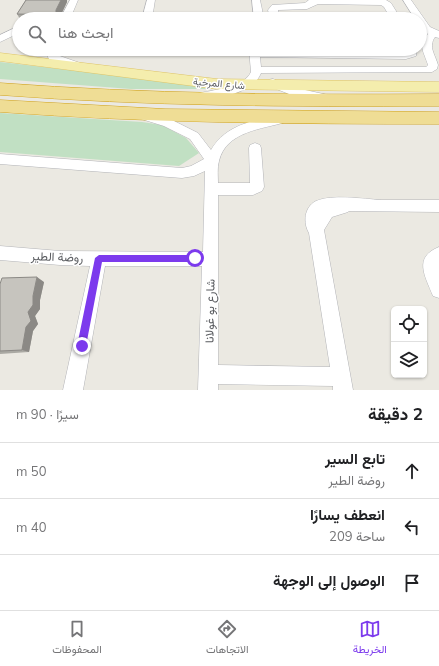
<!DOCTYPE html>
<html lang="ar">
<meta charset="utf-8">
<style>
:root{--surface:#fff;--page:#f6f6f6;--text:#202124;--muted:#757577;--line:#e0e0e0;--accent:#7c3aed}
body{margin:0;font-family:Mulish,Vazirmatn,sans-serif;background:var(--page);color:var(--text);direction:rtl}
.controls{position:absolute;right:12px;bottom:12px;display:grid;overflow:hidden;border-radius:6px;box-shadow:0 1px 3px #0004}
.controls button{width:36px;height:36px;display:grid;place-items:center;padding:0;border:0;border-bottom:1px solid var(--line);background:var(--surface);color:var(--text);font:20px sans-serif}
.stop{position:absolute;width:12px;height:12px;margin:-9px;border:3px solid #7c3aed;border-radius:50%;background:#fff}
.stop.end{background:#7c3aed;border-color:#fff;box-shadow:0 1px 4px #0008}
.list{margin:0;padding:0;list-style:none}
h2{display:flex;justify-content:space-between;align-items:center;height:52px;margin:0;padding:0 16px;font-size:17px}
h2 small{font-size:13px;font-weight:400;color:var(--muted)}
.list li{display:grid;grid-template-columns:26px 1fr auto;gap:12px;align-items:center;box-sizing:border-box;height:56px;padding:0 16px;border-top:1px solid var(--line)}
.list b{display:block;font-size:15px;white-space:nowrap}
.list p{margin:0;font-size:13px;white-space:nowrap;color:var(--muted)}
.list em{font-size:13px;font-style:normal;color:var(--muted)}
.icon{flex:none;width:22px;height:22px;fill:none;stroke:currentColor;stroke-width:2;stroke-linecap:round;stroke-linejoin:round}
.map{position:relative;flex:none;width:439px;height:390px;overflow:hidden;direction:ltr}
.search{position:absolute;background:var(--surface);box-shadow:0 1px 3px #0004;left:12px;right:12px;top:12px;height:44px;display:flex;align-items:center;gap:10px;box-sizing:border-box;padding:0 14px;border-radius:22px;color:var(--muted);font-size:15px}
.sheet{height:220px;background:var(--surface)}
nav{display:flex;justify-content:space-around;align-items:center;box-sizing:border-box;height:56px;border-top:1px solid var(--line);background:var(--surface);font-size:11px;color:var(--muted)}
nav a{display:grid;justify-items:center;gap:2px}
nav .on{color:var(--accent)}
.map>svg:first-child{display:block}
.green{fill:#c1e0c3}
.lines{fill:none;stroke-linecap:round;stroke-linejoin:round}
.minor-casing{stroke:#b2b3b7;stroke-width:1}
.major-casing{stroke:#dec467;stroke-width:1}
.highway-casing{stroke:#d0a21c;stroke-width:1}
.minor{fill:#fff;fill-rule:evenodd}
.major{fill:#f4edad;fill-rule:evenodd}
.highway{fill:#efdd95;fill-rule:evenodd}
.wall{fill:#aaa9a3}
.shaded-wall{fill:#8b8985}
.building{fill:#c6c4be;stroke:#8b8985}
.route{fill:#7c3aed}
.labels{text-anchor:middle;stroke-width:3;stroke-linejoin:round;paint-order:stroke}
.far-street-label{font-size:10px;fill:#5a5c60;stroke:#fff}
.street-label{font-size:12px;fill:#5a5c60;stroke:#fff}
</style>
<div class="map">
<svg width="439" height="390" viewBox="0 0 439 390">
<rect width="100%" height="100%" fill="#ebe9e2"/>
<g class="green">
<path d="M0 62 210 86V89H131L0 79Z"/>
<path d="M0 113 142 122 162 125 186 138 199 153 179 166 0 152Z"/>
</g>
<g class="lines">
<g class="minor-casing">
<g id="minor">
<path d="M70 0H78L70 19H60Z"/>
<path d="M147 0H155L152 19H142Z"/>
<path d="M252 0H260L264 19H254Z"/>
<path d="M309 0H386L391 3 401 19H391L384 7 381 5 318 4 307 9 278 10 280 19H270L268 10 272 5 305 3Z"/>
<path d="M403 0H411L430 27 439 31V38L435 37C428 47 435 54 438 65L437 69 432 72 261 73C253 94 219 97 200 101L196 100 194 97 196 94C211 90 244 88 251 72L249 49H259V52L405 53 407 52V49H417L416 56 406 59 260 57 261 67H426L428 65C424 52 417 44 428 34 421 30 420 27 420 19H415Z"/>
<path d="M19 26V33L0 42V35Z"/>
<path d="M46 49H56L57 55 80 63 81 65 76 68 49 59 46 53Z"/>
<path d="M273 79 296 88 328 95 330 98 328 101 324 102 289 94 269 86 267 83 269 80Z"/>
<path d="M142 111 172 120 198 133 211 150C226 124 255 120 282 115L286 116 288 119 286 122C263 129 226 131 219 161 217 168 218 177 218 183H250L249 148 250 145 255 143 260 145 261 148 264 187 262 191 253 195H218V365L330 367 309 233C303 223 304 207 316 201 332 194 363 199 381 200 400 200 420 200 439 200V212L349 211 348 212 332 217 324 230 353 390H333V386L218 384V390H198L202 266H105L83 390H63L90 266 60 265 0 260V246L60 251 203 252 205 171 194 176 182 178 0 164V154L182 168 191 166 204 159 190 139 164 126 138 118 136 115 138 112Z"/>
<path d="M439 247V298L433 296C425 276 413 257 439 247Z"/>
</g>
</g>
<g class="major-casing">
<path id="major" d="M0 53 217 79 439 82V92L217 89 0 61Z"/>
</g>
<g class="highway-casing">
<g id="highway">
<path d="M0 83C146 94 292 95 439 94V106C292 107 146 106 0 95Z"/>
<path d="M0 100 165 109 439 112V124C292 124 146 123 0 112Z"/>
</g>
</g>
<use href="#minor" class="minor"/>
<use href="#major" class="major"/>
<use href="#highway" class="highway"/>
</g>
<g class="wall">
<path d="M26 0H67V2L59 19H20L17 14Z"/>
<path d="M44 282 40 300V309L35 316 38 324 33 331 29 352 0 354V284Z"/>
</g>
<g class="shaded-wall">
<path d="M61 0H67V2L59 19H57L56 15V10Z"/>
<path d="M37 277 44 282 40 300V309L35 316 38 324 33 331 29 352 22 350 28 312 33 296Z"/>
</g>
<g class="building">
<path d="M26 0H61L56 10V15L17 14Z"/>
<path d="M37 277 33 296V305L28 312 31 321 26 327 22 350 0 351V284L2 278Z"/>
</g>
<path class="route" d="M99 255H195L199 258 195 262H102L86 346 84 349 82 350 79 349 77 346 95 258Z"/>
<g class="labels">
<g class="far-street-label">
<text transform="translate(219 83) rotate(5)" y="4">شارع المرخية</text>
</g>
<g class="street-label">
<text transform="translate(57 257) rotate(2)" y="4">روضة الطير</text>
<text transform="translate(210 311) rotate(-89)" y="4">شارع بو غولانا</text>
</g>
</g>
</svg>
<div class="controls">
<button><svg class="icon" aria-label="locate" viewBox="0 0 24 24"><circle cx="12" cy="12" r="6"/><path d="M12 2v4M12 18v4M2 12h4M18 12h4"/></svg></button>
<button><svg class="icon" aria-label="layers" viewBox="0 0 24 24"><path d="M12 4l9 5-9 5-9-5zM3 14l9 5 9-5"/></svg></button>
</div>
<div class="stop" style="left:195px;top:258px"></div>
<div class="stop end" style="left:82px;top:346px"></div>
<div class="search"><svg class="icon" aria-label="search" viewBox="0 0 24 24"><circle cx="10" cy="10" r="6"/><path d="M15 15l6 6"/></svg>ابحث هنا</div>
</div>
<section class="sheet">
<h2>2 دقيقة<small>سيرًا · 90 m</small></h2>
<ul class="list">
<li><svg class="icon" aria-label="ahead" viewBox="0 0 24 24"><path d="M12 20V5M6 11l6-6 6 6"/></svg><div><b>تابع السير</b><p>روضة الطير</p></div><em>50 m</em></li>
<li><svg class="icon" aria-label="left" viewBox="0 0 24 24"><path d="M17 20v-9H6M10 6l-5 5 5 5"/></svg><div><b>انعطف يسارًا</b><p>ساحة 209</p></div><em>40 m</em></li>
<li><svg class="icon" aria-label="arrive" viewBox="0 0 24 24"><path d="M6 21V4h12l-3 4 3 4H6"/></svg><div><b>الوصول إلى الوجهة</b></div></li>
</ul>
</section>
<nav>
<a class="on"><svg class="icon" aria-label="map" viewBox="0 0 24 24"><path d="M3 6l6-2 6 2 6-2v14l-6 2-6-2-6 2zM9 4v14M15 6v14"/></svg>الخريطة</a>
<a><svg class="icon" aria-label="directions" viewBox="0 0 24 24"><path d="M12 3l9 9-9 9-9-9zM9 14v-3h6M13 9l2 2-2 2"/></svg>الاتجاهات</a>
<a><svg class="icon" aria-label="saved" viewBox="0 0 24 24"><path d="M7 4h10v16l-5-4-5 4z"/></svg>المحفوظات</a>
</nav>
